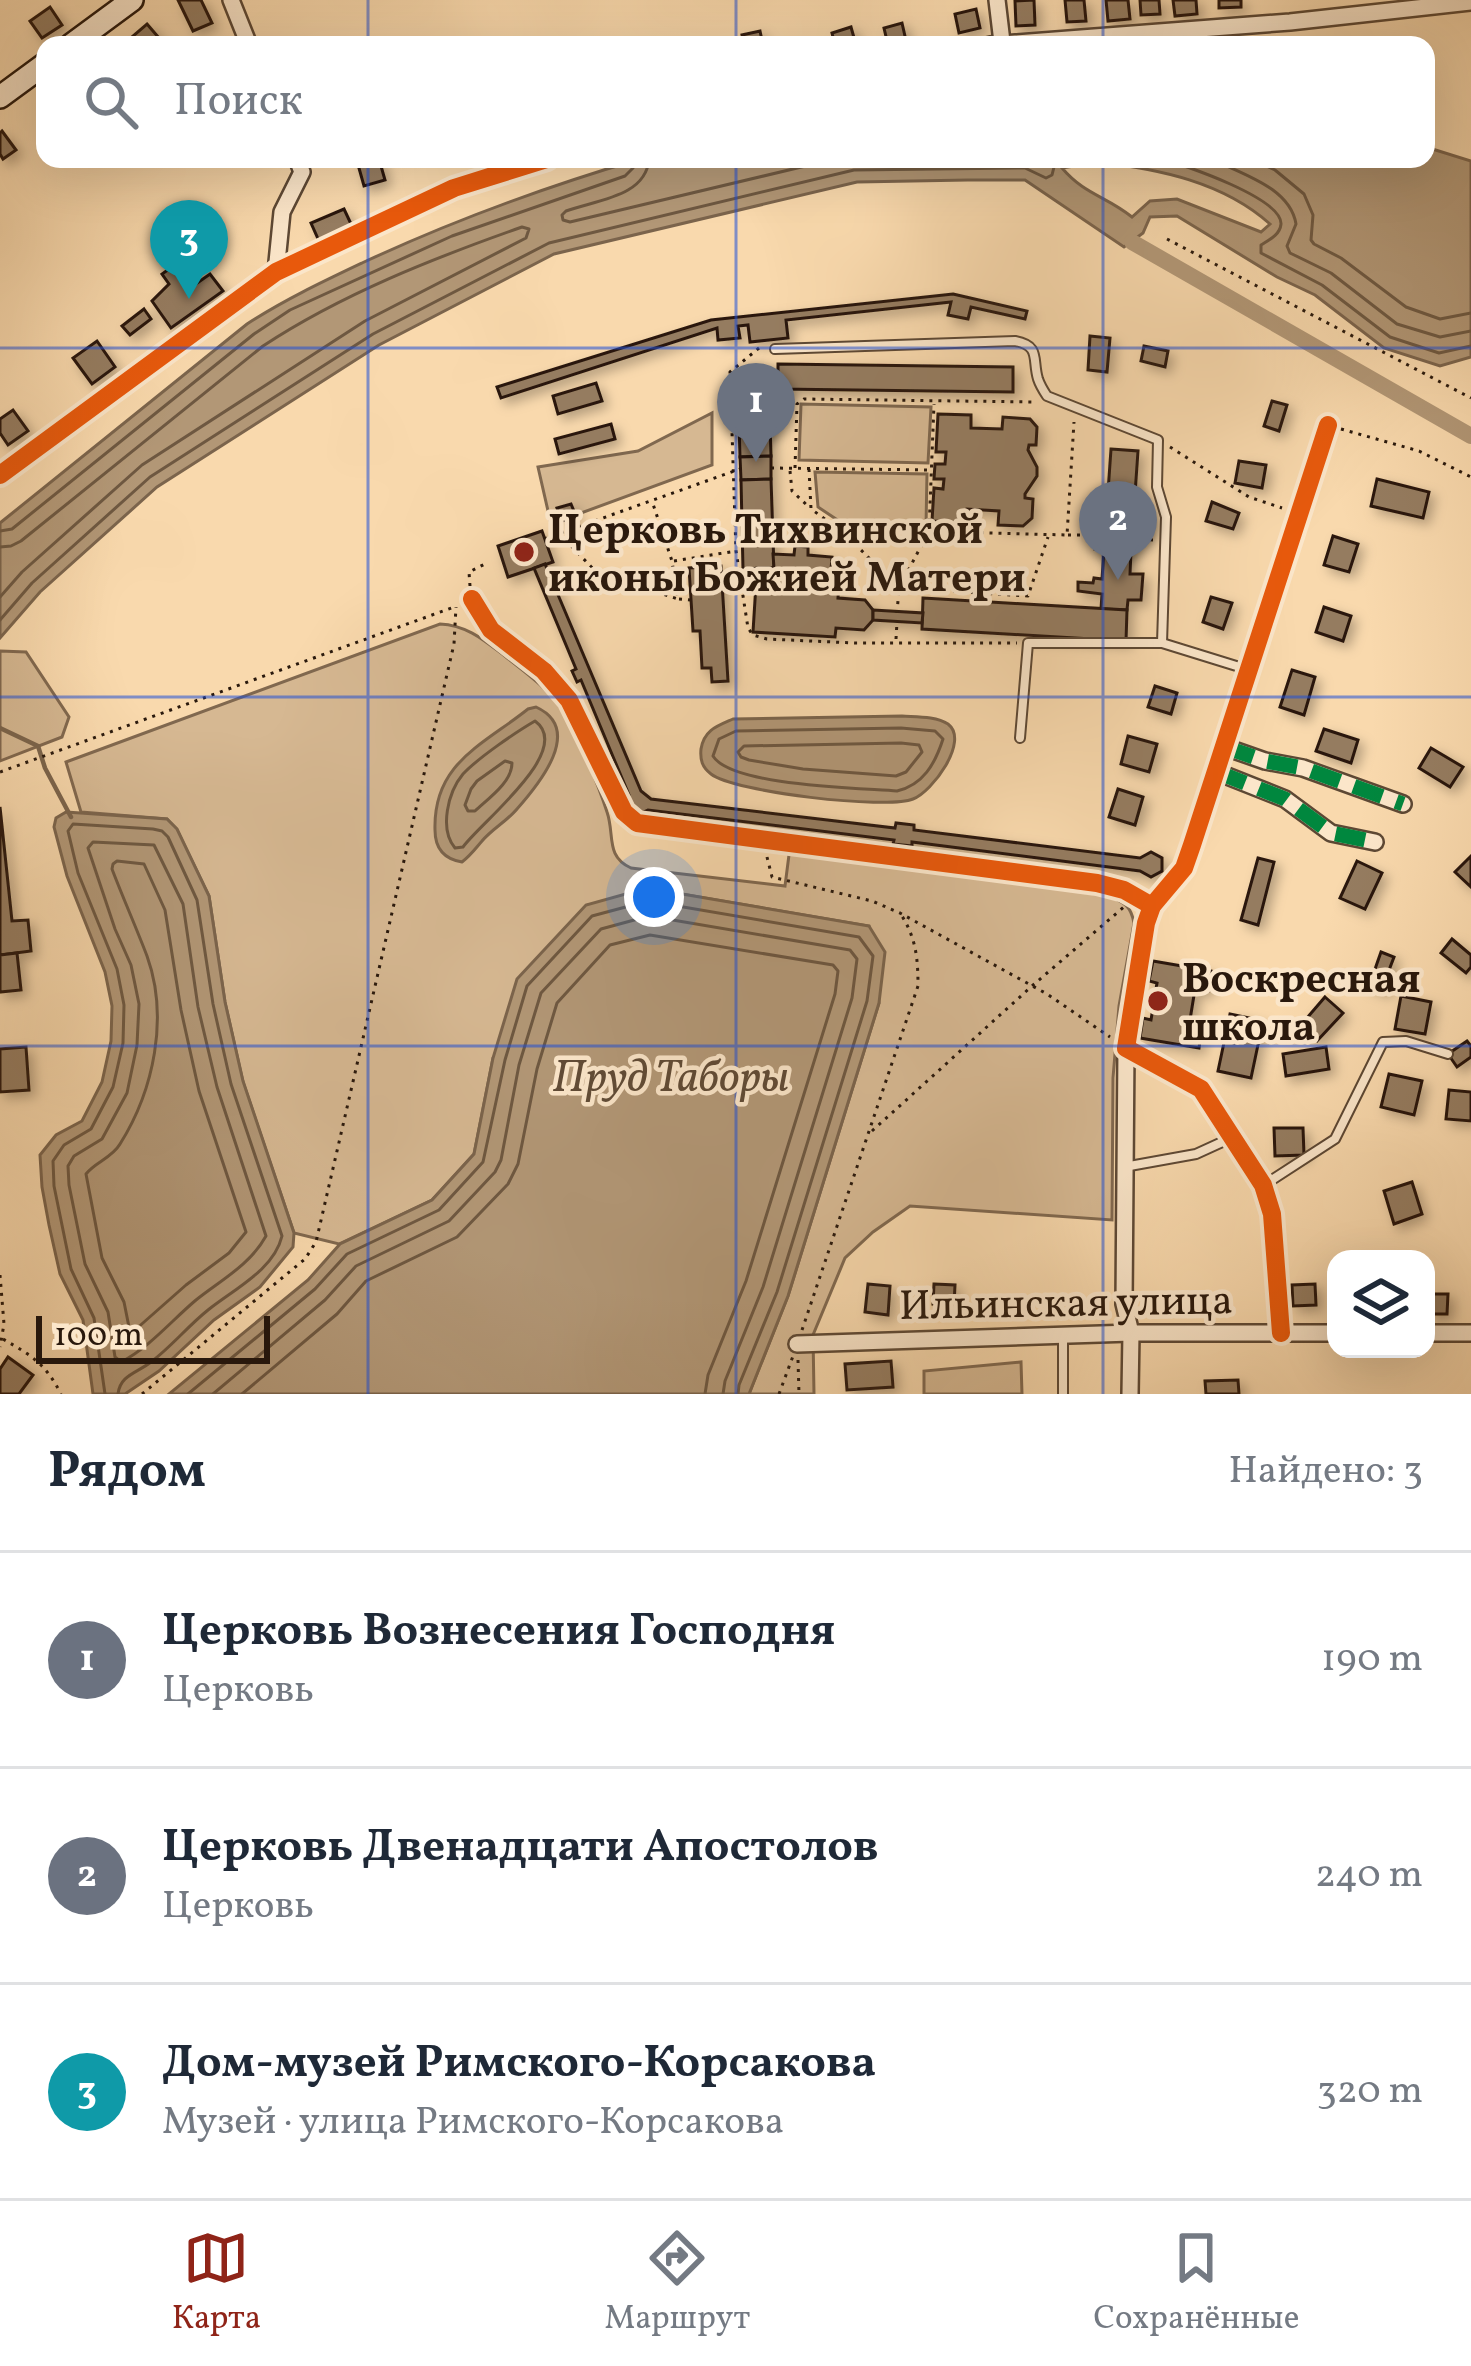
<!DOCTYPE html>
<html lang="ru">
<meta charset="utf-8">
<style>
:root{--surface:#fff;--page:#f6f6f7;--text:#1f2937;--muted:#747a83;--line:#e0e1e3;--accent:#8f2418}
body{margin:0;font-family:Vollkorn,serif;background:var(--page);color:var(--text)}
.controls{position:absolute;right:36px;bottom:36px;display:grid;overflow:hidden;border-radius:24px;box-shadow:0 12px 48px #0002}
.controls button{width:108px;height:108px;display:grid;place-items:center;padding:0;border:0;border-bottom:3px solid var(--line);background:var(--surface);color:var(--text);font:60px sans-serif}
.scale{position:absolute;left:36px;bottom:30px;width:234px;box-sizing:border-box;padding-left:12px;border:6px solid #29180c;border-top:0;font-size:33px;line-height:42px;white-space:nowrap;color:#29180c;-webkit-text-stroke:9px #fbe6ca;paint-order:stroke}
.you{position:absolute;left:654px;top:897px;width:42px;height:42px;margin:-30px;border:9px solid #fff;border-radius:50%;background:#1a73e8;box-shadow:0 0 0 18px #1a73e833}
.badge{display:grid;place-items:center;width:78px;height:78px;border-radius:50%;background:var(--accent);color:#fff;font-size:39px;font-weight:700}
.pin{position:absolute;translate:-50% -99px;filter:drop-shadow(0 3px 6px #0008)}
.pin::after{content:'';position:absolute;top:63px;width:42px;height:36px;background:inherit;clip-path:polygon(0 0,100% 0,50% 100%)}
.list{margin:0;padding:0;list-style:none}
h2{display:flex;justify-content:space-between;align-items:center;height:156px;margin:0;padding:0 48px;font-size:51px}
h2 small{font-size:39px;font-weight:400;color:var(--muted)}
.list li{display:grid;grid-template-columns:78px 1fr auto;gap:36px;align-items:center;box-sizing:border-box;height:216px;padding:0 48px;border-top:3px solid var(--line)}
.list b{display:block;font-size:45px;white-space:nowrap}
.list p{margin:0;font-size:39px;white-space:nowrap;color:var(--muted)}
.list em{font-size:39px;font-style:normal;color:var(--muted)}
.icon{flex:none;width:66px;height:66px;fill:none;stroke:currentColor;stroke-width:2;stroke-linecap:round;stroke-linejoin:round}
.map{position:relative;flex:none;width:1471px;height:1394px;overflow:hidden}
.search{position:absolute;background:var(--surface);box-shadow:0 12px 48px #0002;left:36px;right:36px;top:36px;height:132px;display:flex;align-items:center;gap:30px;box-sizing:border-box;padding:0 42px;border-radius:24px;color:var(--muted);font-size:45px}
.sheet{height:804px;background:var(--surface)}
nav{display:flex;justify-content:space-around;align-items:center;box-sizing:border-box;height:168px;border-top:3px solid var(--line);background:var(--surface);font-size:33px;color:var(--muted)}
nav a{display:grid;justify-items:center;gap:6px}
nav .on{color:var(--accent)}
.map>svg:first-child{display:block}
.green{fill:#d6b892;stroke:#80684f;stroke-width:3}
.water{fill:#b29776;stroke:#7b644c;stroke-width:3;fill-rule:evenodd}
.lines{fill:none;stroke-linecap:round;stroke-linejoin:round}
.shore{stroke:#6e5841;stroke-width:3}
.stream{stroke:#7b644c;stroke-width:4.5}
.canal{stroke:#b29776;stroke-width:16}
.building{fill:#957c60;stroke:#29180c;stroke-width:3;filter:url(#shadow)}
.lane-casing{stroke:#5d4834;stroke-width:12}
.street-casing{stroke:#5d4834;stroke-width:20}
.secondary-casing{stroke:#29180c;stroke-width:26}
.path{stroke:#29180c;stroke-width:3;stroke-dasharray:3 6;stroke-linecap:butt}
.lane{stroke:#fbe6ca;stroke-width:8}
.street{stroke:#fbe6ca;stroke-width:15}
.secondary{stroke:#fbe6ca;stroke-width:21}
.quiet{stroke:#00873e;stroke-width:15;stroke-dasharray:30 15;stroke-linecap:butt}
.cycleway-casing{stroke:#fbe6ca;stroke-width:26}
.cycleway{stroke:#e8590c;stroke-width:18}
.grid{fill:none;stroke:#1d4ed8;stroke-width:3;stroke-opacity:0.55}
.poi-dot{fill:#8f2418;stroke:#fbe6ca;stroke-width:4.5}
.labels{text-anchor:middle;stroke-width:9;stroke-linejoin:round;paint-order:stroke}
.poi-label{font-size:42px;font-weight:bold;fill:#29180c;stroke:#fbe6ca;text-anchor:start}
.street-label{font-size:42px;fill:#29180c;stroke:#fbe6ca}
.water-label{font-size:45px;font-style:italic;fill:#604b36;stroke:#fbe6ca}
</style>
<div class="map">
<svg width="1471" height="1394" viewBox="0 0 1471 1394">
<defs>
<filter id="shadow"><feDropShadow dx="5.5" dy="5.5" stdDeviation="6" flood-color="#0004"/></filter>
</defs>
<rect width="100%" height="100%" fill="#f9d9ad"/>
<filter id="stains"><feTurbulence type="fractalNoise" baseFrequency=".00167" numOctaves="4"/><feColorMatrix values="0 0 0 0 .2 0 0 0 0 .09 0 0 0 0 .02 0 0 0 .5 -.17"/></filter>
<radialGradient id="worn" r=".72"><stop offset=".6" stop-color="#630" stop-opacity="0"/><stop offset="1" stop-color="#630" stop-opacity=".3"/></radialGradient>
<g class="green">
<path d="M801 404 931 407 928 463 799 460Z"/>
<path d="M712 413V465L551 524 538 467 638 451Z"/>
<path d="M815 472 927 474 926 526 842 523 818 507Z"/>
<path d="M440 624C467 625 485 641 506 657 526 673 546 687 561 708 577 732 598 784 607 812 615 835 605 856 631 868L785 886 790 847 1109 896C1124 902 1131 906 1134 923L1119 1006 1113 1078 1112 1220 910 1206 873 1232 845 1258 813 1335 814 1394H749L788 1296 879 1003 869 926 647 888 493 1058 474 1154 432 1200 339 1244 294 1233 243 1082 225 1002 209 896 177 830 167 819 81 812 66 762Z"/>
<path d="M0 651 26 652 69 717 62 737 0 761Z"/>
<path d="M1021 1362 1022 1394H924V1371Z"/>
</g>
<g class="water">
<path d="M1426 147 1471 161V357L1440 366 1384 348 1315 295 1277 277 1177 216 1150 217 1143 233 1124 247 1025 180H968L857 182 554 254 379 345 157 487 40 592 0 638V523L247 324C284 300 322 282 362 263 452 221 545 187 640 159H1426ZM1098 162C1159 169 1223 182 1270 224L1261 232 1177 199 1150 201 1132 217C1106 196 1085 195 1062 168Z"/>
<path d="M536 707C584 729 540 783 517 809 507 821 492 829 482 841 475 849 471 855 462 862 444 859 435 848 435 830 433 763 483 745 528 709Z"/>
<path d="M902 716C916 717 936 716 948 724 970 741 932 792 913 799 886 810 734 792 711 774 702 767 700 760 701 749 704 730 717 726 733 719Z"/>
<path d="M66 812 167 819 177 829 209 896 225 1002 243 1081 294 1233 293 1247 260 1287 214 1320 159 1371 125 1394H93L83 1320 60 1274 49 1225 42 1187 40 1155 56 1135 82 1121 102 1082 111 1041 112 1006 105 972 67 876 54 827 56 818Z"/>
<path d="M647 888 869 926 885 952 879 1003 788 1296 749 1394H169L308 1280 340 1244 432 1200 474 1154 493 1058 517 979 586 905Z"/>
</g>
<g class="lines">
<g class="shore">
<path d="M649 159C646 197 596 200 566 211L562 215 563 220 570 222 835 159"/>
<path d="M1162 159C1184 165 1282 198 1281 224 1280 235 1269 240 1261 245V253L1322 285 1390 337 1439 353 1471 346"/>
<path d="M1212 159C1241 174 1290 187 1296 224L1287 246 1290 253 1331 273 1397 324 1440 337 1471 331"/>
<path d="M1252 159 1275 170 1304 194 1313 215 1311 240 1314 244 1341 258 1406 307 1440 319 1471 313"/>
<path d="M0 531 12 529 254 334 290 310 452 236 625 176 633 168 634 159"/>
<path d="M0 547 11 546 21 541 263 346C342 294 434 258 522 227L529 229 526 238 365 321 142 465 22 572 0 597"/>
<path d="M0 620 32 583 150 477 373 334 549 243 854 170 1025 168 1046 178 1052 175 1056 159"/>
<path d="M535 721C575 750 481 822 463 847L455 848C439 829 448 792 463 774 478 758 516 732 535 721Z"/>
<path d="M901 728 935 731 943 739C935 764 923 785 897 791 861 788 731 786 713 756L719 739 736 731Z"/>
<path d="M901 743 919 745 922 752 906 772 896 776 803 769 749 760 741 757 738 752 744 746Z"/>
<path d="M505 761 512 763C512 782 489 798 475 811H468L465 805 471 789 477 781Z"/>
<path d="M93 842 154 845 183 904 198 1007 217 1087 266 1236C250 1265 221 1280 196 1300 171 1321 150 1347 121 1362L115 1357 108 1312 85 1264 69 1185 68 1166 74 1156 102 1139 127 1093 137 1045 139 1004 131 965 115 929 88 848Z"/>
<path d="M117 861 144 864 165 910 181 1010 199 1091 246 1232 229 1253 186 1285 135 1330 129 1327 124 1302 102 1258 86 1174C95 1162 112 1158 120 1144 154 1090 169 1017 147 956 136 927 123 898 112 869L113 864Z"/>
<path d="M105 1394 94 1318 71 1269 54 1186 53 1161 64 1145 91 1129 113 1087 123 1043 124 1005 117 969 78 873 68 831 73 824 153 829 162 831 168 837 197 900 213 1004 231 1084 282 1236C274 1270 234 1289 208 1310 188 1326 171 1347 151 1362 137 1373 120 1375 118 1394"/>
<path d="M188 1394 315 1289 347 1254 439 1210 483 1162 505 1060 527 986 592 916 648 901 859 937 873 956 867 1001 777 1292 739 1385 738 1394"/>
<path d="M213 1394 325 1300 356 1266 449 1221 495 1172 501 1160 519 1065 541 993 601 929 649 916 850 950 857 959 852 998 763 1287 725 1381 723 1394"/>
<path d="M242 1394 337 1314 366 1281 457 1237 508 1184 518 1164 537 1069 557 1003 610 945 650 935 833 965 838 971 835 994 746 1281 708 1375 705 1394"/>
</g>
<path class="stream" d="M0 728 38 746 45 768 71 817"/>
<path class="canal" d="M1132 242 1471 436"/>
</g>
<g class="building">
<path d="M178 0H201L212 23 193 31Z"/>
<path d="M1034 0 1035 25 1016 26 1015 1Z"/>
<path d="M1065 0H1084L1086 21 1067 22Z"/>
<path d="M1106 0H1128L1130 19 1108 21Z"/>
<path d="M1140 0H1159L1160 14 1141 15Z"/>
<path d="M1173 0H1196L1197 14 1175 16Z"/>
<path d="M1219 0H1241V7L1219 8Z"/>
<path d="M50 7 62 25 42 38 30 21Z"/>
<path d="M976 9 980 28 959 33 955 14Z"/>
<path d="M902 23 907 45H888L884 28Z"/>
<path d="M147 24 165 45H129L126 42Z"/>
<path d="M851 27 856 45H835L832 33Z"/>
<path d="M760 31 763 45H744L742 35Z"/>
<path d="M2 131 16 150 3 159 0 154V133Z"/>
<path d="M364 159H379L385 180 364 186 357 161Z"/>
<path d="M344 209 352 226 319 241 311 223Z"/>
<path d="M176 264 193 286 210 274 223 291 171 328 152 301 169 284 162 274Z"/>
<path d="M953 294 1027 311 1025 319 971 307 968 319 948 315 951 302 786 320 788 338 750 342 748 325 738 326 740 338 718 340 717 328 501 398 497 387 711 320Z"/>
<path d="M144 309 151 319 130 335 122 326Z"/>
<path d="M1090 336 1110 338 1107 372 1088 370Z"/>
<path d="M97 341 115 367 92 384 73 358Z"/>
<path d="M1144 346 1168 351 1165 367 1141 361Z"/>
<path d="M778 364 1013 367V392L778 389Z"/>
<path d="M596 383 602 401 558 414 553 396Z"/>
<path d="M769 388 771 456 740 457 738 389Z"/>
<path d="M1272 401 1287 405 1279 431 1264 426Z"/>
<path d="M13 410 28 431 8 445 0 433V419Z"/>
<path d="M938 414 971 415V428L1002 429 1003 417 1030 419 1037 427 1036 445H1029L1028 450 1037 467V476L1025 494V498L1033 499 1032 518 1023 526 998 525 999 511 967 509 966 523 932 521 934 488 943 489 944 479H934L935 464H945L946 452H936Z"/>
<path d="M611 424 615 439 559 454 555 439Z"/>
<path d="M1111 449 1138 451 1135 494 1108 492Z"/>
<path d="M771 456V479L741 480 740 457Z"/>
<path d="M1239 461 1266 465 1262 488 1235 483Z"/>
<path d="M771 479 774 568 743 569 741 480Z"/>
<path d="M1377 479 1429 492 1423 518 1371 506Z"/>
<path d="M1099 492 1135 494 1134 510H1147L1146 535 1132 534 1131 551 1095 549 1096 532 1089 531 1090 506 1098 507Z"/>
<path d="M1212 502 1239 513 1233 529 1206 521Z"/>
<path d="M571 504 576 516 562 521 557 508Z"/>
<path d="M542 531 553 562 508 577 498 546Z"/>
<path d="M1333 536 1358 544 1349 572 1324 565Z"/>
<path d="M795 546 808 547V555L832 557 830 583H839L838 598 865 600 873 610V620L864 630 836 628 835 637 753 632 757 568H774L773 554 794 555Z"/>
<path d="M1104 550 1131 551 1130 574H1143L1141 600H1128L1127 610 1101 609 1102 594 1078 591V582L1093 583 1094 578 1102 579Z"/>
<path d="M545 564 641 791 651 799 895 828 896 823 914 825V830L1140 858 1151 852 1162 858V871L1151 877 1140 871 912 842V846L893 844 894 840 648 810 637 815 627 807 629 795 581 680 577 682 572 671 576 669 534 568Z"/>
<path d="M721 566 728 681 712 682 711 668H702L700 631H693L689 568Z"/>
<path d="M1211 597 1232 603 1223 629 1203 622Z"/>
<path d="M923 598 1127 610 1126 641 922 629Z"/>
<path d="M1324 607 1351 616 1343 641 1316 632Z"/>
<path d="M873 610 923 613 922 623 873 620Z"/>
<path d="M1292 670 1315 677 1304 715 1280 707Z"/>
<path d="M1155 686 1177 693 1171 714 1148 707Z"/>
<path d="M1324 729 1358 740 1351 763 1316 751Z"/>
<path d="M1128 736 1157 744 1149 772 1121 764Z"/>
<path d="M1431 748 1463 767 1450 787 1419 768Z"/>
<path d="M1118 789 1143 797 1135 825 1109 817Z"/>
<path d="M0 807 12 921 28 920 31 951 0 955Z"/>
<path d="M1471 856V887L1455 872Z"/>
<path d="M1258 858 1274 862 1258 925 1241 920Z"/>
<path d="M1357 861 1382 873 1365 909 1340 898Z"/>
<path d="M1452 939 1471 955V967L1466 973 1441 953Z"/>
<path d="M1381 952 1394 957 1386 978 1389 979 1385 991 1365 983 1370 970 1374 972Z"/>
<path d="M17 953 21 990 0 992V955Z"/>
<path d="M1153 961 1211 971 1208 991 1195 989 1189 1026 1202 1028 1199 1048 1140 1038 1143 1018 1151 1020 1157 983 1149 981Z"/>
<path d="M1401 996 1431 1002 1425 1034 1395 1029Z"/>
<path d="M1325 997 1343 1013 1317 1041 1300 1026Z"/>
<path d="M1230 1014 1263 1021 1251 1078 1218 1071Z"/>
<path d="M1467 1041 1471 1046V1057L1457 1067 1448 1054Z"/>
<path d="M26 1047 29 1090 0 1092V1049Z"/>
<path d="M1326 1047 1329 1069 1286 1076 1283 1054Z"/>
<path d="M1389 1074 1422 1081 1414 1115 1381 1107Z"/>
<path d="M1449 1090 1471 1092V1121L1446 1119Z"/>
<path d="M1274 1128H1303L1304 1155 1275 1156Z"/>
<path d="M1412 1182 1422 1214 1394 1224 1384 1191Z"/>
<path d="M868 1284 890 1286 888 1315 865 1312Z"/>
<path d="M934 1284 955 1285 954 1305 933 1304Z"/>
<path d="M1315 1284 1316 1305 1293 1306 1292 1285Z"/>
<path d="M1429 1294H1448L1447 1314H1429Z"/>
<path d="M8 1357 33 1375 19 1394H0V1369Z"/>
<path d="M891 1361 893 1387 847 1390 845 1364Z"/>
<path d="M1238 1380 1239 1394H1206L1205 1381Z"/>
</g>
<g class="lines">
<g class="lane-casing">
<g id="lane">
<path d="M775 349 1015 341C1041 346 1032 359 1038 379 1040 385 1043 390 1047 396L1158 440 1157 487 1166 517 1162 643"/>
<path d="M1020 738 1028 643H1162L1246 669"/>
<path d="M1124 1167 1196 1154 1231 1138"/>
<path d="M1264 1185 1335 1139 1383 1042 1406 1041 1448 1054"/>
<path d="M1063 1337V1394"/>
</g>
</g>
<g class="street-casing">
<g id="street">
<path d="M231 0 249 45"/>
<path d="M997 0 1002 42"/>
<path d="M990 45 1290 22 1471 2"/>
<path d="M276 272 282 212 302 172 297 159"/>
<path d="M0 475 276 272 454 188 547 159"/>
<path d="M472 599 491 630 544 671 569 700 624 812 637 823 1097 883 1124 890 1152 906"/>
<path d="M1225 747 1265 761 1303 768 1403 804"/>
<path d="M1217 772 1285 799 1331 833 1375 842"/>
<path d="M1126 1048 1124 1304 1131 1333 1130 1394"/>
<path d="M1281 1333 1272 1214 1263 1185 1201 1089 1126 1048 1146 923 1152 906 1184 868 1192 845 1328 425"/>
<path d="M1426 1333H1471"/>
<path d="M797 1344 1131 1333H1336"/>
</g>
</g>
<g class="secondary-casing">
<g id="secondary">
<path d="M71 45 132 0"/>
<path d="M0 97 45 64"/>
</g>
</g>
<g class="path">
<path d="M1167 239 1471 398"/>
<path d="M759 348 730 372 736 551 748 628 753 635 767 639 855 643H1017"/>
<path d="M1341 429 1419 451 1471 477"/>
<path d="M1170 447 1249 497 1282 508"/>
<path d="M771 468 931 470"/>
<path d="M795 468 797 404 804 399 1035 402"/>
<path d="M809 469 811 509 839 529 1067 535 1074 422"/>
<path d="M790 471 792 491 810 508"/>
<path d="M842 531 899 588 1028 596 1048 537"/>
<path d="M559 533 597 573 678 599 672 561 652 501"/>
<path d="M1068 535H1096"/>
<path d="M544 539 740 469"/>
<path d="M1132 539 1154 540"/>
<path d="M674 561 736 551"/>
<path d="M470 586 469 572 487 563"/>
<path d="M679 599 691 600"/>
<path d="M897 613 899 588 929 531 934 404"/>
<path d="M896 639 897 622"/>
<path d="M0 772 454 607"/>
<path d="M767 857 772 877 872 901 900 913 1047 994 1110 1037"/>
<path d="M872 1131 1032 986 1125 906"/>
<path d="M0 1275 4 1324 0 1347"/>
<path d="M802 1330 918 986C918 958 916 937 900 913"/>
<path d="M3 1339C32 1356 45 1363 61 1394"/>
<path d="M798 1360 799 1394"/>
<path d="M142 1394 305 1259 316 1242 454 644 456 607"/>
<path d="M779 1394 793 1356"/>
</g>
<use href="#lane" class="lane"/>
<use href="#street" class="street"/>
<use href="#secondary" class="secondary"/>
<g class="quiet">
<path d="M1225 747 1265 761 1303 768 1403 804"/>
<path d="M1217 772 1285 799 1331 833 1375 842"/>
</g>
<g class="cycleway-casing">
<g id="cycleway">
<path d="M0 475 276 272 454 188 547 159"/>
<path d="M472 599 491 630 544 671 569 700 624 812 637 823 1097 883 1124 890 1152 906"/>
<path d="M1281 1333 1272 1214 1263 1185 1201 1089 1126 1048 1146 923 1152 906 1184 868 1192 845 1328 425"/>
</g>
</g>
<use href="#cycleway" class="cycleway"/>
</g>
<path class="grid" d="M368 0V45M736 0V45M1103 0V45M368 159V1394M736 159V1394M1103 159V1394M0 348H1471M0 697H1471M0 1046H1471"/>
<g class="poi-dot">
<circle cx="524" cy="552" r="12"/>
<circle cx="1158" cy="1001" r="12"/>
</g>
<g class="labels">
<g class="poi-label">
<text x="548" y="543">Церковь Тихвинской<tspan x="548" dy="48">иконы Божией Матери</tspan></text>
<text x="1182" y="992">Воскресная<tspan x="1182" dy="48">школа</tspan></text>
</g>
<g class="street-label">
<text transform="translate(1066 1301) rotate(-1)" y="15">Ильинская улица</text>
</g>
<g class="water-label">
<text x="671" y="1091">Пруд Таборы</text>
</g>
</g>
<rect width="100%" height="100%" filter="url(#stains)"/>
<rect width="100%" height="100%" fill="url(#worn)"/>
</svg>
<div class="controls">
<button><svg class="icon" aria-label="layers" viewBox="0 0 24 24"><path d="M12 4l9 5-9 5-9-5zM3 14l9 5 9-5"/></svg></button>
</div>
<div class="scale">100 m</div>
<div class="you"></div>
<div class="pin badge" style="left:756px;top:462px;background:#6b7280">1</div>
<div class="pin badge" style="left:1118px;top:580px;background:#6b7280">2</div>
<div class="pin badge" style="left:189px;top:299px;background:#0f9aa8">3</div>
<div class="search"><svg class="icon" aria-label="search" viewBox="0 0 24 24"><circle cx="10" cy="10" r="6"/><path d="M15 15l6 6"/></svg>Поиск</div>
</div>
<section class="sheet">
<h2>Рядом<small>Найдено: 3</small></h2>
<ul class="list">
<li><span class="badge" style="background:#6b7280">1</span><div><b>Церковь Вознесения Господня</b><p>Церковь</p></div><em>190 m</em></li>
<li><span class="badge" style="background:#6b7280">2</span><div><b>Церковь Двенадцати Апостолов</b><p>Церковь</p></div><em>240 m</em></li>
<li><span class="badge" style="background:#0f9aa8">3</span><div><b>Дом-музей Римского-Корсакова</b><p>Музей · улица Римского-Корсакова</p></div><em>320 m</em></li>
</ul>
</section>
<nav>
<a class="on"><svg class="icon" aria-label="map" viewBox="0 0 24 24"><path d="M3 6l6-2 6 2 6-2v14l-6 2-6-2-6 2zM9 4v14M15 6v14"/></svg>Карта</a>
<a><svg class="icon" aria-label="directions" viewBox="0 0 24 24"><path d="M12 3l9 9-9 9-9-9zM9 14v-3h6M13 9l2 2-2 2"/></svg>Маршрут</a>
<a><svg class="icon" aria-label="saved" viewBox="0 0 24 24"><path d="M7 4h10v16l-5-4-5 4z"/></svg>Сохранённые</a>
</nav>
